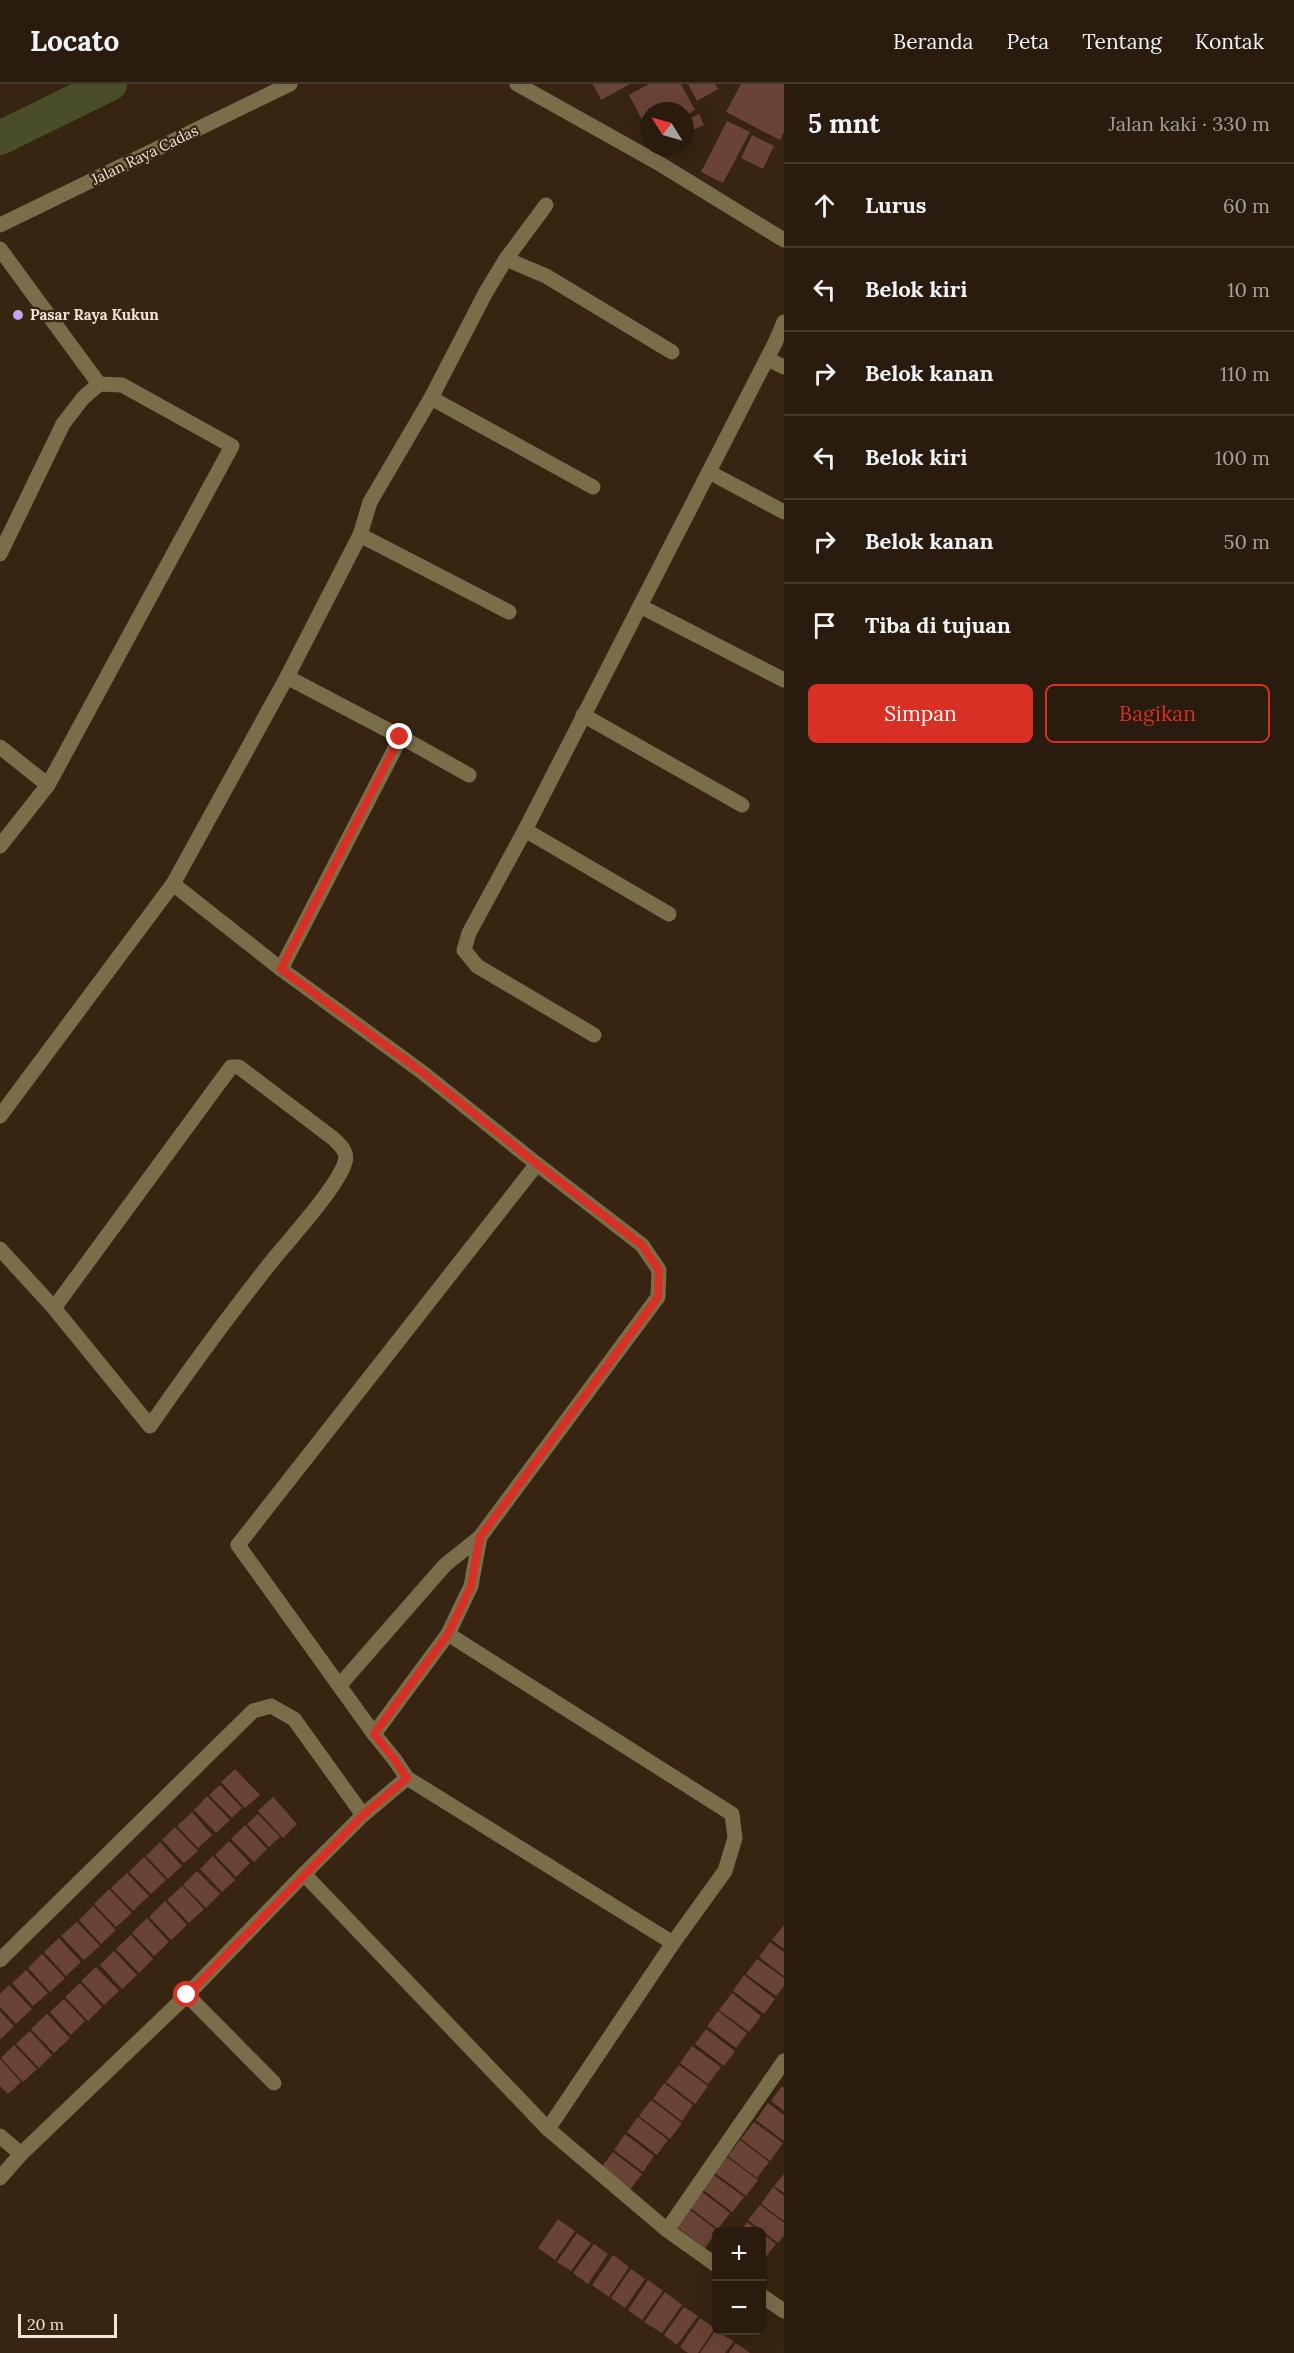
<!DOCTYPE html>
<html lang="id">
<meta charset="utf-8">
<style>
:root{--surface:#291b0d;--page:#35281b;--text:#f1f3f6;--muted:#a5a19d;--line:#45392e;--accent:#d93025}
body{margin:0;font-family:Lora,serif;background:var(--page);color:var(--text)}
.controls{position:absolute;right:18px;bottom:18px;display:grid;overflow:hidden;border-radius:9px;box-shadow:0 6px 24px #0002}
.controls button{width:54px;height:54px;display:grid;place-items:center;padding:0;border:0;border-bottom:2px solid var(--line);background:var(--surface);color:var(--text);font:30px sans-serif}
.compass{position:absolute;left:640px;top:18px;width:54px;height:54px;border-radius:50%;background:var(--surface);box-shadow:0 6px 24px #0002;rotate:307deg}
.scale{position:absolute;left:18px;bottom:15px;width:99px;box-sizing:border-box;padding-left:6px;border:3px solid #f1e5d9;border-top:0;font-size:16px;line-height:21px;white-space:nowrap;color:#f1e5d9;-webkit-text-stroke:4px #372411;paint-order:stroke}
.stop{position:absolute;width:18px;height:18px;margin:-14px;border:4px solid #d93025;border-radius:50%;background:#fff}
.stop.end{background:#d93025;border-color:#fff;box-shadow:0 2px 6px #0008}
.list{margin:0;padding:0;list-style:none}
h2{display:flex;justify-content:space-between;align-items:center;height:78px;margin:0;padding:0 24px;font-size:26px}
h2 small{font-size:20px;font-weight:400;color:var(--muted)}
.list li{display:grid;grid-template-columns:39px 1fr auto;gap:18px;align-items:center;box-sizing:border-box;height:84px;padding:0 24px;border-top:2px solid var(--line)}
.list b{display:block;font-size:22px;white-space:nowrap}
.list em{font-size:20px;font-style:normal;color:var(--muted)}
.actions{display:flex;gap:12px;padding:18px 24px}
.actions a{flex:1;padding:14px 0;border:2px solid var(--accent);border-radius:9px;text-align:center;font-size:21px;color:var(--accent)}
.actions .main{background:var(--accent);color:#fff}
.icon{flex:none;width:33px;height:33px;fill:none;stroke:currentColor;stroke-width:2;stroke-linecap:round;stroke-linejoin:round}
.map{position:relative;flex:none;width:784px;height:2269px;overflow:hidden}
header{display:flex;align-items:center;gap:36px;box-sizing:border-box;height:84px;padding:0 30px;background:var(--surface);border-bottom:2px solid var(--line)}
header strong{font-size:28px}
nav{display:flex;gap:33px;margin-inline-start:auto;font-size:21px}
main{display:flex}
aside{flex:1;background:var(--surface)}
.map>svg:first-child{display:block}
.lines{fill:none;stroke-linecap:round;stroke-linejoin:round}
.canal{stroke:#494e28;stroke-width:34}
.building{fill:#694335}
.minor{stroke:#7a6d4a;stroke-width:15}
.route{stroke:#d93025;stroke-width:8}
.poi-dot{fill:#c3a7f2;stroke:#372411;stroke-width:2}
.labels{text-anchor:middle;stroke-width:4.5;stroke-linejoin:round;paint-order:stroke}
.street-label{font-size:15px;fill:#f1e5d9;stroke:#372411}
.poi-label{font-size:15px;font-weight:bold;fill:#f1e5d9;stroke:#372411;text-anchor:start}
</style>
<header>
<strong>Locato</strong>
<nav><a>Beranda</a><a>Peta</a><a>Tentang</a><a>Kontak</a></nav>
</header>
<main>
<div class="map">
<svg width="784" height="2269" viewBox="0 0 784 2269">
<rect width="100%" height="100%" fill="#372411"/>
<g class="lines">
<path class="canal" d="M0 54 110 0"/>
</g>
<g class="building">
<path d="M593 0H630L601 16Z"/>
<path d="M649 0H681L695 26 685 32V27H649V49L629 11Z"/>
<path d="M688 0H715L718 5 697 17Z"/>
<path d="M741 0H784V48L780 56 726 28Z"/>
<path d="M699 30 704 41 685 50V37Z"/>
<path d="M727 37 750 48 723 99 701 88Z"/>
<path d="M752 51 774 62 763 85 741 74Z"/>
<path d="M235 1685 260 1711 245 1724 221 1698Z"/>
<path d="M220 1701 242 1724 232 1734 209 1711Z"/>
<path d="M207 1712 230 1736 216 1749 194 1726Z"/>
<path d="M273 1713 297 1740 283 1754 258 1727Z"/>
<path d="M192 1728 212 1751 198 1764 177 1742Z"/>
<path d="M258 1730 280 1753 269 1763 247 1740Z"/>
<path d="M245 1741 267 1765 254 1778 231 1755Z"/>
<path d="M175 1743 198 1767 184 1779 162 1756Z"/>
<path d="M229 1757 250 1779 236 1793 215 1771Z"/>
<path d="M160 1758 182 1782 168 1795 146 1772Z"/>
<path d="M213 1772 235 1796 222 1808 200 1785Z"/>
<path d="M144 1773 166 1796 151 1810 129 1788Z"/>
<path d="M197 1787 220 1810 206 1824 183 1801Z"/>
<path d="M127 1789 149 1812 133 1827 111 1804Z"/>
<path d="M182 1802 204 1825 189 1839 167 1816Z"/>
<path d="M109 1805 132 1829 116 1843 94 1820Z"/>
<path d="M165 1817 187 1841 171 1856 149 1833Z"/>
<path d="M93 1822 116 1846 101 1860 79 1836Z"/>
<path d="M147 1834 169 1858 154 1872 132 1849Z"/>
<path d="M77 1838 100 1862 84 1876 61 1852Z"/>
<path d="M784 1841V1865L772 1856Z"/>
<path d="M131 1851 153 1875 139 1889 116 1865Z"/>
<path d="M59 1854 81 1878 66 1892 44 1868Z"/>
<path d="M770 1858 784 1868V1892L759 1873Z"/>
<path d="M114 1867 137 1891 122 1905 100 1881Z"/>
<path d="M42 1870 65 1894 50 1908 28 1884Z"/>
<path d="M757 1875 784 1894V1902L776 1912 746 1890Z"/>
<path d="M96 1883 119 1907 104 1921 81 1897Z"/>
<path d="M26 1886 48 1909 33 1922 12 1899Z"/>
<path d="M744 1891 775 1915 764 1930 733 1907Z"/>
<path d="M80 1899 102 1923 88 1937 65 1913Z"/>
<path d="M9 1901 32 1925 16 1940 0 1923V1910Z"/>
<path d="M732 1909 761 1932 749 1948 719 1926Z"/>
<path d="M64 1915 85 1937 71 1951 50 1928Z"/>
<path d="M0 1927 14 1942 1 1955 0 1953Z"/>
<path d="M718 1927 747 1949 736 1964 707 1942Z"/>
<path d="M47 1930 70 1954 54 1969 31 1945Z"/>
<path d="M706 1945 735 1967 724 1982 695 1960Z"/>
<path d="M30 1947 52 1971 39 1984 16 1960Z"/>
<path d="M14 1961 37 1985 23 1998 1 1974Z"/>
<path d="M692 1962 721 1983 708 2000 680 1979Z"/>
<path d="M0 1975 21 1998 8 2010 0 2002Z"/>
<path d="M679 1981 708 2002 695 2020 666 1998Z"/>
<path d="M664 1999 693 2021 682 2037 653 2015Z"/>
<path d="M782 2002 784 2004V2027L771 2017Z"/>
<path d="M651 2016 682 2039 670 2055 639 2032Z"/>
<path d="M768 2019 784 2031V2057L756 2036Z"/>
<path d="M638 2033 668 2056 657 2071 627 2048Z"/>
<path d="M754 2038 783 2059 770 2077 741 2055Z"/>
<path d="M625 2050 654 2072 643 2088 614 2066Z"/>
<path d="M740 2056 769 2078 757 2094 728 2072Z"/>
<path d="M613 2068 642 2090 629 2107 600 2085Z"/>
<path d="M727 2073 758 2096 746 2112 715 2089Z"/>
<path d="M784 2090V2109L774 2102Z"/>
<path d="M714 2091 744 2113 732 2128 702 2105Z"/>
<path d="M773 2103 784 2112V2137L761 2120Z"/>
<path d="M701 2107 730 2129 718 2145 689 2123Z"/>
<path d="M760 2121 784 2139V2151L778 2159 748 2136Z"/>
<path d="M689 2125 719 2148H716L705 2164 676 2142Z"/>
<path d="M558 2135 575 2147 555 2176 538 2164Z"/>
<path d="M747 2138 760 2148H740Z"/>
<path d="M577 2149 591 2159 571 2187 557 2178Z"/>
<path d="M762 2149 776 2160 764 2175 762 2173Z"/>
<path d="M594 2160 608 2170 588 2200 573 2189Z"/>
<path d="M613 2171 629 2183 609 2213 592 2201Z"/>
<path d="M631 2185 645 2195 625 2224 611 2214Z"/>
<path d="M648 2196 663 2207 642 2236 628 2226Z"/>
<path d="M665 2208 682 2221 662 2249 644 2238Z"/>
<path d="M684 2223 698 2232 677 2261 664 2251Z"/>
<path d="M700 2234 715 2244 698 2269H688L680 2263Z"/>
<path d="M715 2247 734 2257 725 2269H700Z"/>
<path d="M736 2259 750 2269H729Z"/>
</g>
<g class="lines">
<g class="minor">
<path d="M517 0 660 80 784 156"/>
<path d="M0 141 290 0"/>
<path d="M0 165 99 300"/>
<path d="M506 175 546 121"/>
<path d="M767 275 784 283"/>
<path d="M431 314 593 403"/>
<path d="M709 388 784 428"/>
<path d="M360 451 509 528"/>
<path d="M0 470 63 340 83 314 99 300 122 301 232 362 48 701 0 762"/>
<path d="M640 522 784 596"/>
<path d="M287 593 401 653 281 885 422 988 537 1080 642 1161 659 1186 658 1213 480 1453 445 1481 339 1602"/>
<path d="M583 631 742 721"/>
<path d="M401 653 469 691"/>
<path d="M0 663 48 701"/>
<path d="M525 746 669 830"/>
<path d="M173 800 281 885"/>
<path d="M594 951 477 882 464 866 469 849 525 746 775 259 784 238"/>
<path d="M0 1032 173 800 287 593 360 451 370 418 431 314 486 208 506 175 546 192 672 268"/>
<path d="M0 1165 54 1224 150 1342C189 1286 229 1231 272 1177 289 1156 339 1101 345 1078 348 1068 341 1062 334 1055L239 983H231L54 1224"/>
<path d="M448 1550 732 1730 735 1754 725 1787 673 1859 548 2045"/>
<path d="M374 1650 238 1461 537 1080"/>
<path d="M407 1694 673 1859"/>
<path d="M304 1790 363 1731 407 1694 395 1676 374 1650 448 1550 471 1502 480 1453"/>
<path d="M0 1876 253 1627 271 1622 294 1635 363 1731"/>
<path d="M187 1911 274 1999"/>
<path d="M0 2052 21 2070"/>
<path d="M0 2094 21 2070 187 1911 304 1790 548 2045 667 2146 716 2181"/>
<path d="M667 2146 784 1977"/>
<path d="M762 2212 784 2227"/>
</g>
</g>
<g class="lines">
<path class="route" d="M187 1911 363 1731 407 1694 395 1676 374 1650 448 1550 471 1502 480 1453 658 1213 659 1186 642 1161 537 1080 422 988 281 885 400 653"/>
</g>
<circle class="poi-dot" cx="18" cy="231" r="6"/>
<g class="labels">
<g class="street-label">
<text transform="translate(145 71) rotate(-26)" y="5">Jalan Raya Cadas</text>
</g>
<g class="poi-label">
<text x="30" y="236">Pasar Raya Kukun</text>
</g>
</g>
</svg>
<div class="controls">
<button>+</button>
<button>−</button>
</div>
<svg class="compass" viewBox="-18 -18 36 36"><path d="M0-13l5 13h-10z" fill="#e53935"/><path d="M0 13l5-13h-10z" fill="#a5a19d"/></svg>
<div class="scale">20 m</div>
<div class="stop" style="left:187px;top:1911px"></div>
<div class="stop end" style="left:400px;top:653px"></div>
</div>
<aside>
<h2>5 mnt<small>Jalan kaki · 330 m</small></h2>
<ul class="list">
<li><svg class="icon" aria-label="ahead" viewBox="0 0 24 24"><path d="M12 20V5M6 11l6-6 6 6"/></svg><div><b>Lurus</b></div><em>60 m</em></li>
<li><svg class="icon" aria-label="left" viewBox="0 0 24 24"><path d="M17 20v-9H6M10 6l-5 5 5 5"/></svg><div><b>Belok kiri</b></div><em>10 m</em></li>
<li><svg class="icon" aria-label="right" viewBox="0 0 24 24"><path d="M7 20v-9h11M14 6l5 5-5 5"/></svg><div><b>Belok kanan</b></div><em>110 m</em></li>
<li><svg class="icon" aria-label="left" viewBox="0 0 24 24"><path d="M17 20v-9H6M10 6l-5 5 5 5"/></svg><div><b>Belok kiri</b></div><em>100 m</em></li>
<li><svg class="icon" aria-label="right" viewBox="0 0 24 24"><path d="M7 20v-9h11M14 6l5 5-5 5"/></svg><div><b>Belok kanan</b></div><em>50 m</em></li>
<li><svg class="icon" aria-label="arrive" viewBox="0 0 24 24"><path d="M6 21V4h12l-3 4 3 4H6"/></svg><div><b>Tiba di tujuan</b></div></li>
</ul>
<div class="actions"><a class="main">Simpan</a><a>Bagikan</a></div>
</aside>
</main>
